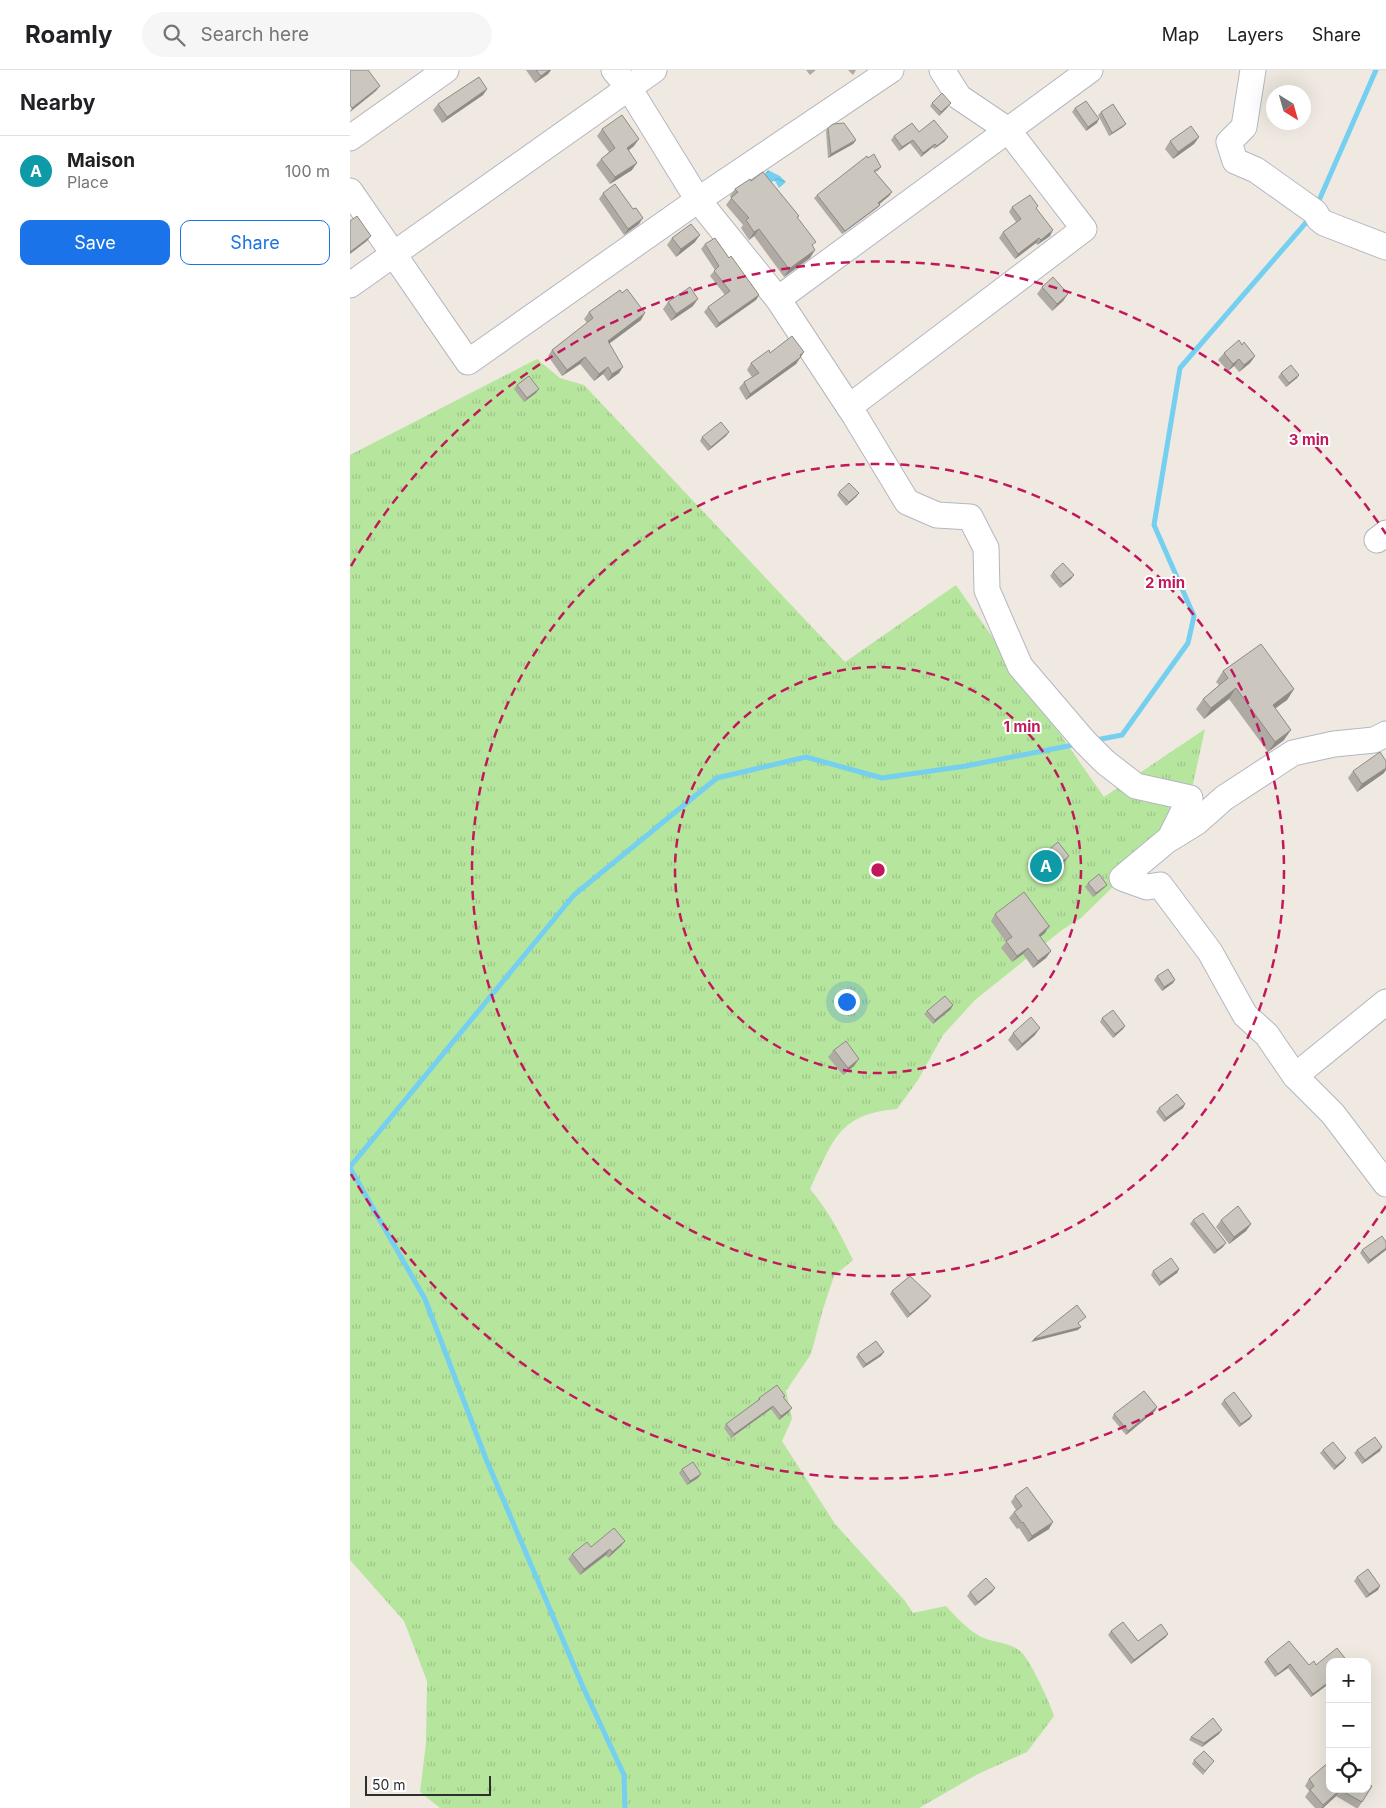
<!DOCTYPE html>
<meta charset="utf-8">
<style>
:root{--surface:#fff;--page:#f6f6f6;--text:#202124;--muted:#757577;--line:#e0e0e0;--accent:#1a73e8}
body{margin:0;font-family:Inter,sans-serif;background:var(--page);color:var(--text)}
.controls{position:absolute;right:15px;bottom:15px;display:grid;overflow:hidden;border-radius:10px;box-shadow:0 5px 20px #0002}
.controls button{width:45px;height:45px;display:grid;place-items:center;padding:0;border:0;border-bottom:1px solid var(--line);background:var(--surface);color:var(--text);font:25px sans-serif}
.compass{position:absolute;left:916px;top:15px;width:45px;height:45px;border-radius:50%;background:var(--surface);box-shadow:0 5px 20px #0002;rotate:143deg}
.scale{position:absolute;left:15px;bottom:12px;width:126px;box-sizing:border-box;padding-left:5px;border:2px solid #2e2e2e;border-top:0;font-size:14px;line-height:18px;white-space:nowrap;color:#2e2e2e;-webkit-text-stroke:4px #fff;paint-order:stroke}
.you{position:absolute;left:496px;top:931px;width:18px;height:18px;margin:-12px;border:4px solid #fff;border-radius:50%;background:#1a73e8;box-shadow:0 0 0 8px #1a73e833}
.badge{display:grid;place-items:center;width:32px;height:32px;border-radius:50%;background:var(--accent);color:#fff;font-size:16px;font-weight:700}
.pin{position:absolute;translate:-50% -50%;border:2px solid #fff;box-shadow:0 1px 5px #0006}
.list{margin:0;padding:0;list-style:none}
h2{display:flex;justify-content:space-between;align-items:center;height:65px;margin:0;padding:0 20px;font-size:21px}
h2 small{font-size:16px;font-weight:400;color:var(--muted)}
.list li{display:grid;grid-template-columns:32px 1fr auto;gap:15px;align-items:center;box-sizing:border-box;height:70px;padding:0 20px;border-top:1px solid var(--line)}
.list b{display:block;font-size:19px;white-space:nowrap}
.list p{margin:0;font-size:16px;white-space:nowrap;color:var(--muted)}
.list em{font-size:16px;font-style:normal;color:var(--muted)}
.actions{display:flex;gap:10px;padding:15px 20px}
.actions a{flex:1;padding:11px 0;border:1px solid var(--accent);border-radius:10px;text-align:center;font-size:18px;color:var(--accent)}
.actions .main{background:var(--accent);color:#fff}
.icon{flex:none;width:28px;height:28px;fill:none;stroke:currentColor;stroke-width:2;stroke-linecap:round;stroke-linejoin:round}
.map{position:relative;flex:none;width:1036px;height:1738px;overflow:hidden}
header{display:flex;align-items:center;gap:30px;box-sizing:border-box;height:70px;padding:0 25px;background:var(--surface);border-bottom:1px solid var(--line)}
header strong{font-size:24px}
nav{display:flex;gap:28px;margin-inline-start:auto;font-size:18px}
.search{width:350px;height:45px;background:var(--page);display:flex;align-items:center;gap:12px;box-sizing:border-box;padding:0 18px;border-radius:28px;color:var(--muted);font-size:19px}
main{display:flex}
aside{flex:1;background:var(--surface)}
.map>svg:first-child{display:block}
.grass{fill:url(#grass-tufts)}
.water{fill:url(#water-ripples)}
.lines{fill:none;stroke-linecap:round;stroke-linejoin:round}
.stream{stroke:#75cff0;stroke-width:5}
.minor-casing{stroke:#b4b7c1;stroke-width:27}
.minor{stroke:#fff;stroke-width:25}
.wall{fill:#afaba4}
.shaded-wall{fill:#8e8b86}
.building{fill:#cbc7bf;stroke:#8e8b86}
.ring{fill:none;stroke:#c2185b;stroke-width:2.5;stroke-dasharray:9 6}
.centre{fill:#c2185b;stroke:#fff;stroke-width:2.5}
.ring-label{font-size:15px;text-anchor:middle;font-weight:bold;fill:#c2185b;stroke:#fff;stroke-width:4;stroke-linejoin:round;paint-order:stroke}
</style>
<header>
<strong>Roamly</strong>
<div class="search"><svg class="icon" aria-label="search" viewBox="0 0 24 24"><circle cx="10" cy="10" r="6"/><path d="M15 15l6 6"/></svg>Search here</div>
<nav><a>Map</a><a>Layers</a><a>Share</a></nav>
</header>
<main>
<aside>
<h2>Nearby<small></small></h2>
<ul class="list">
<li><span class="badge" style="background:#0f9aa8">A</span><div><b>Maison</b><p>Place</p></div><em>100 m</em></li>
</ul>
<div class="actions"><a class="main">Save</a><a>Share</a></div>
</aside>
<div class="map">
<svg width="1036" height="1738" viewBox="0 0 1036 1738">
<defs>
<pattern id="grass-tufts" width="24" height="20" patternUnits="userSpaceOnUse" patternTransform="scale(1.25)"><rect width="24" height="20" fill="#b6e59e"/><path d="M3 7l-1-3M5 7V3M7 7l1-3M15 17l-1-3M17 17v-4M19 17l1-3" fill="none" stroke="#9dc588"/></pattern>
<pattern id="water-ripples" width="26" height="14" patternUnits="userSpaceOnUse" patternTransform="scale(1.25)"><rect width="26" height="14" fill="#75cff0"/><path d="M2 4q2-2 4 0t4 0M15 11q2-2 4 0t4 0" fill="none" stroke="#66b2ce"/></pattern>
</defs>
<rect width="100%" height="100%" fill="#efe9e1"/>
<path class="grass" d="M187 289 210 308 234 315 495 592 606 515 754 727 855 659 840 728 772 808 731 848 712 860 625 930 593 965 568 1010 547 1039C487 1044 483 1072 460 1119 478 1140 491 1165 503 1190L484 1206 473 1239 461 1284 436 1321 442 1349 432 1371 485 1454 555 1531 563 1543 596 1536C607 1548 617 1559 631 1567 644 1573 659 1572 670 1581 679 1587 701 1635 704 1646L677 1682 628 1704 569 1738H90L70 1722 76 1673 77 1611 54 1551 0 1490V385Z"/>
<path class="water" d="M418 100 430 106 436 112 429 118 425 111 420 112 414 105Z"/>
<g class="lines">
<g class="stream">
<path d="M967 135 1026 0"/>
<path d="M746 670 772 665 838 573 844 546 804 455 830 298 960 148"/>
<path d="M0 1097 224 825 367 708 456 687 532 708 616 696 728 674"/>
<path d="M0 1098 75 1229 136 1389 233 1617 274 1705 275 1738"/>
</g>
<g class="minor-casing">
<g id="minor">
<path d="M264 0 279 18 348 130 428 229 505 346 557 432 587 445 620 447 636 478 637 520 670 596 735 672 755 692 786 716 840 728 820 768 772 808 797 817 810 815 860 882 895 945 917 965 945 1006 983 1044 1036 1114"/>
<path d="M903 0 894 57 879 72 885 91 906 100 965 142 969 149 974 153 1036 177"/>
<path d="M0 68 96 0"/>
<path d="M0 121 118 292 348 130 541 0"/>
<path d="M0 215 304 0"/>
<path d="M428 229 740 0"/>
<path d="M499 337 734 159 658 60 609 27 592 0"/>
<path d="M1027 470 1036 463"/>
<path d="M821 768 847 752 874 728 943 683 984 674 1024 670 1036 664"/>
<path d="M945 1006 1036 932"/>
</g>
</g>
<use href="#minor" class="minor"/>
</g>
<g class="wall">
<path d="M176 0H201L198 4 185 13Z"/>
<path d="M456 0H466L460 5Z"/>
<path d="M498 0H506L503 5Z"/>
<path d="M137 19 133 25 92 53 83 40 88 34Z"/>
<path d="M582 33 598 37 589 46 580 36Z"/>
<path d="M725 38 747 53 736 61 722 42Z"/>
<path d="M751 42 773 57 759 66 748 45Z"/>
<path d="M478 58 506 70 503 74 478 88 476 61Z"/>
<path d="M252 59 284 76 278 81 282 100 260 114 246 95 251 89 259 82 247 66Z"/>
<path d="M569 62 595 71 584 79 583 77 571 87 560 73 549 81 541 70 544 66Z"/>
<path d="M849 67 844 74 823 89 815 79 820 71Z"/>
<path d="M518 88 531 97 528 101 525 102 542 122 539 126 529 134 530 135 527 138 492 164 464 128 467 125Z"/>
<path d="M401 111 447 148 463 177 460 188 434 207 404 166 399 170 391 158 393 155 376 135 381 128 380 126 385 119Z"/>
<path d="M253 123 283 139 289 154 274 165 249 129Z"/>
<path d="M688 136 686 138 700 166 687 175 686 173 665 189 649 168 653 162 666 152 659 142 662 137Z"/>
<path d="M322 168 345 172 326 187 317 175Z"/>
<path d="M355 174 379 188 409 225 406 230 366 258 354 242 358 237 375 225 360 206 365 200 351 179Z"/>
<path d="M692 217 718 224 713 231 702 241 687 224Z"/>
<path d="M318 232 343 236 321 251 313 239Z"/>
<path d="M239 242 291 250 259 274 269 303 258 311 253 304 244 311 230 294 212 306 198 286 202 280 237 253 234 249Z"/>
<path d="M892 275 905 286 900 293 889 302 884 296 878 301 868 290 874 283Z"/>
<path d="M454 282 446 294 396 330 389 318 394 312 402 307 397 300 401 293 420 283Z"/>
<path d="M931 303 949 305 947 308 936 317 928 307Z"/>
<path d="M167 315 186 323 174 332 164 319Z"/>
<path d="M379 362 376 366 358 381 350 371 352 367Z"/>
<path d="M489 422 509 423 506 427 496 436 487 425Z"/>
<path d="M703 502 724 505 721 509 710 518 700 506Z"/>
<path d="M873 601 944 619 937 630 925 638 934 670 918 682 879 629 854 649 846 639 853 629 869 615 866 612Z"/>
<path d="M1003 701 1034 703 1007 722 998 708Z"/>
<path d="M684 792 714 793 690 813 679 799Z"/>
<path d="M738 813 754 818 743 827 735 817Z"/>
<path d="M645 844 699 856 695 863 690 867 701 881 696 888 683 898 673 884 662 892 651 878 656 872 641 851Z"/>
<path d="M807 906 823 913 812 921 804 910Z"/>
<path d="M601 939 583 954 574 944 577 941Z"/>
<path d="M752 948 775 956 773 959 763 968 750 952Z"/>
<path d="M663 963 685 965 667 981 658 970Z"/>
<path d="M484 980 504 996 493 1005 478 987Z"/>
<path d="M835 1034 833 1038 814 1052 806 1042 809 1038Z"/>
<path d="M843 1150 873 1177 864 1184 840 1154Z"/>
<path d="M871 1150 901 1154 896 1161 879 1174 866 1157Z"/>
<path d="M1036 1172V1180L1018 1194 1010 1183 1012 1180Z"/>
<path d="M829 1199 827 1203 809 1216 801 1205 803 1201Z"/>
<path d="M542 1221 578 1230 557 1248 540 1224Z"/>
<path d="M534 1282 531 1286 513 1298 506 1287 508 1284Z"/>
<path d="M435 1326 434 1328 439 1342 429 1350 421 1339 381 1368 374 1358 376 1354 406 1332 409 1328Z"/>
<path d="M874 1330 900 1349 889 1357 871 1334Z"/>
<path d="M807 1337 805 1341 776 1365 762 1348 764 1344Z"/>
<path d="M973 1380 994 1391 984 1400 970 1383Z"/>
<path d="M1007 1380 1030 1381 1012 1394 1004 1383Z"/>
<path d="M332 1399 351 1404 348 1408 337 1415 329 1403Z"/>
<path d="M665 1426 699 1459 678 1472 669 1458 667 1459 659 1448 664 1442 666 1440 661 1432Z"/>
<path d="M275 1471 271 1476 258 1488 256 1485 230 1505 218 1489 222 1484 241 1477Z"/>
<path d="M1007 1507 1028 1520 1016 1528 1004 1511Z"/>
<path d="M645 1518 642 1522 625 1536 617 1526 620 1522Z"/>
<path d="M761 1561 788 1571 816 1567 781 1594 758 1565Z"/>
<path d="M917 1589 959 1595H966L980 1592V1613L961 1627 938 1598 925 1607 914 1592Z"/>
<path d="M869 1664 852 1677 839 1670 841 1667Z"/>
<path d="M844 1690 864 1691 853 1705 842 1694Z"/>
<path d="M959 1709 1017 1719 1012 1732 1008 1738H1006L986 1726 973 1738H965L955 1727 959 1721 955 1716Z"/>
</g>
<g class="shaded-wall">
<path d="M199 0H201L198 4 185 13 191 6Z"/>
<path d="M30 16 26 21 0 42 2 38Z"/>
<path d="M137 19 133 25 92 53 97 47Z"/>
<path d="M601 33 598 37 589 46 591 42Z"/>
<path d="M749 49 747 53 736 61 738 57Z"/>
<path d="M776 54 773 57 759 66 762 63Z"/>
<path d="M598 67 595 71 584 79 587 76Z"/>
<path d="M849 67 844 74 823 89 828 82Z"/>
<path d="M289 69 284 76 272 85 277 78Z"/>
<path d="M506 70 503 74 478 88 481 84Z"/>
<path d="M563 70 560 73 549 81 552 77Z"/>
<path d="M585 74 583 77 571 87 573 83Z"/>
<path d="M287 93 282 100 260 114 265 107Z"/>
<path d="M542 122 539 126 526 137 528 133Z"/>
<path d="M530 135 527 138 492 164 495 161Z"/>
<path d="M293 148 289 154 274 165 278 159Z"/>
<path d="M409 159 404 166 399 170 404 162Z"/>
<path d="M703 160 700 166 687 175 691 170Z"/>
<path d="M350 165 345 172 326 187 331 179Z"/>
<path d="M21 166 17 171 0 184V182Z"/>
<path d="M689 168 686 173 665 189 668 184Z"/>
<path d="M465 180 460 188 434 207 439 199Z"/>
<path d="M718 224 713 231 702 241 707 234Z"/>
<path d="M409 225 406 230 366 258 369 253Z"/>
<path d="M348 229 343 236 321 251 326 244Z"/>
<path d="M295 243 291 250 253 278 258 271Z"/>
<path d="M454 282 446 294 396 330 400 324Z"/>
<path d="M905 286 900 293 889 302 894 295Z"/>
<path d="M235 287 230 294 212 306 217 300Z"/>
<path d="M889 289 884 296 878 301 883 294Z"/>
<path d="M258 297 253 304 244 311 249 304Z"/>
<path d="M273 297 269 303 258 311 262 304Z"/>
<path d="M949 305 947 308 936 317 939 313Z"/>
<path d="M189 319 186 323 174 332 177 328Z"/>
<path d="M379 362 376 366 358 381 361 377Z"/>
<path d="M509 423 506 427 496 436 499 432Z"/>
<path d="M724 505 721 509 710 518 713 514Z"/>
<path d="M886 618 879 629 854 649 861 638Z"/>
<path d="M944 619 937 630 916 645 923 635Z"/>
<path d="M941 660 934 670 918 682 925 672Z"/>
<path d="M1036 698V700L1034 703 1007 722 1012 714Z"/>
<path d="M719 786 714 793 690 813 695 806Z"/>
<path d="M757 815 754 818 743 827 746 823Z"/>
<path d="M699 856 695 863 684 872 689 865Z"/>
<path d="M678 878 673 884 662 892 667 886Z"/>
<path d="M701 881 696 888 683 898 688 891Z"/>
<path d="M825 910 823 913 812 921 814 917Z"/>
<path d="M603 935 601 939 583 954 585 950Z"/>
<path d="M775 956 773 959 763 968 765 964Z"/>
<path d="M690 958 685 965 667 981 672 974Z"/>
<path d="M509 989 504 996 493 1005 498 998Z"/>
<path d="M835 1034 833 1038 814 1052 816 1048Z"/>
<path d="M901 1154 896 1161 879 1174 884 1167Z"/>
<path d="M876 1173 873 1177 864 1184 867 1180Z"/>
<path d="M1036 1178V1180L1018 1194 1020 1190Z"/>
<path d="M829 1199 827 1203 809 1216 811 1212Z"/>
<path d="M581 1226 578 1230 557 1248 560 1244Z"/>
<path d="M731 1257 728 1260 681 1272 684 1269Z"/>
<path d="M534 1282 531 1286 513 1298 516 1294Z"/>
<path d="M423 1336 421 1339 381 1368 384 1364Z"/>
<path d="M807 1337 805 1341 776 1365 778 1361Z"/>
<path d="M442 1338 439 1342 429 1350 431 1346Z"/>
<path d="M902 1346 900 1349 889 1357 891 1354Z"/>
<path d="M1032 1377 1030 1381 1012 1394 1015 1390Z"/>
<path d="M996 1388 994 1391 984 1400 986 1396Z"/>
<path d="M351 1404 348 1408 337 1415 340 1411Z"/>
<path d="M703 1452 699 1459 678 1472 682 1466Z"/>
<path d="M275 1471 271 1476 258 1488 262 1482Z"/>
<path d="M260 1479 256 1485 230 1505 234 1499Z"/>
<path d="M1030 1516 1028 1520 1016 1528 1019 1524Z"/>
<path d="M645 1518 642 1522 625 1536 628 1532Z"/>
<path d="M818 1564 816 1567 781 1594 784 1590Z"/>
<path d="M940 1594 938 1598 925 1607 928 1604Z"/>
<path d="M980 1611V1613L961 1627 963 1624Z"/>
<path d="M872 1660 869 1664 852 1677 854 1673Z"/>
<path d="M990 1720 986 1726 973 1738H971Z"/>
</g>
<g class="building">
<path d="M0 0H18L30 16 2 38 0 35Z"/>
<path d="M186 0H199L191 6Z"/>
<path d="M129 7 137 19 97 47 88 34Z"/>
<path d="M592 23 601 33 591 42 582 33Z"/>
<path d="M736 31 749 49 738 57 725 38Z"/>
<path d="M763 34 776 54 762 63 751 42Z"/>
<path d="M272 45 289 69 277 78 287 93 265 107 251 89 265 78 252 59Z"/>
<path d="M584 50 598 67 587 76 585 74 573 83 563 70 552 77 544 66 562 53 569 62Z"/>
<path d="M494 53 506 70 481 84 478 58 483 54Z"/>
<path d="M841 56 849 67 828 82 820 71Z"/>
<path d="M524 84 531 97 524 101 542 122 528 133 530 135 495 161 467 125 517 86 518 88Z"/>
<path d="M413 102 449 146 447 147 466 172 462 175 465 180 439 199 409 159 404 162 396 150 399 148 381 128 388 122 385 119 400 109 401 111Z"/>
<path d="M265 114 283 139 286 138 293 148 278 159 253 123Z"/>
<path d="M680 125 688 136 686 138 703 160 691 170 689 168 668 184 653 162 671 149 662 137Z"/>
<path d="M7 146 21 166 0 182V151Z"/>
<path d="M341 154 350 165 331 179 322 168Z"/>
<path d="M365 168 379 188 381 186 409 225 369 253 358 237 380 221 364 201 369 196 355 174Z"/>
<path d="M703 207 718 224 707 234 692 217Z"/>
<path d="M340 217 348 229 326 244 318 232Z"/>
<path d="M277 219 295 243 258 271 273 297 262 304 258 297 249 304 235 287 217 300 202 280 243 248 239 242 270 220 272 223Z"/>
<path d="M442 266 454 282 450 285 451 287 400 324 394 312 409 303 401 293 419 280 420 283Z"/>
<path d="M889 270 892 275 894 272 905 286 894 295 889 289 883 294 874 283Z"/>
<path d="M941 295 949 305 939 313 931 303Z"/>
<path d="M179 306 189 319 177 328 167 315Z"/>
<path d="M371 352 379 362 361 377 352 367Z"/>
<path d="M499 413 509 423 499 432 489 422Z"/>
<path d="M713 493 724 505 713 514 703 502Z"/>
<path d="M911 574 944 619 923 635 941 660 925 672 886 618 861 638 853 629 878 608 873 601Z"/>
<path d="M1030 682 1036 691V698L1012 714 1003 701Z"/>
<path d="M708 772 719 786 695 806 684 792Z"/>
<path d="M749 804 757 815 746 823 738 813Z"/>
<path d="M674 822 699 856 689 865 701 881 688 891 678 878 667 886 656 871 662 867 645 844Z"/>
<path d="M818 899 825 910 814 917 807 906Z"/>
<path d="M595 926 603 935 585 950 577 941Z"/>
<path d="M763 940 775 956 765 964 752 948Z"/>
<path d="M681 947 690 958 672 974 663 963Z"/>
<path d="M496 971 509 989 498 998 484 980Z"/>
<path d="M827 1024 835 1034 816 1048 809 1038Z"/>
<path d="M888 1136 901 1154 884 1167 871 1150Z"/>
<path d="M853 1143 876 1173 867 1180 843 1150Z"/>
<path d="M1032 1166 1036 1172V1178L1020 1190 1012 1180Z"/>
<path d="M821 1188 829 1199 811 1212 803 1201Z"/>
<path d="M560 1206 581 1226 560 1244 542 1221Z"/>
<path d="M727 1235 736 1247 728 1253 731 1257 684 1269Z"/>
<path d="M526 1271 534 1282 516 1294 508 1284Z"/>
<path d="M427 1315 435 1326 433 1327 442 1338 431 1346 423 1336 384 1364 376 1354 410 1329 409 1328Z"/>
<path d="M794 1321 807 1337 778 1361 764 1344Z"/>
<path d="M884 1322 902 1346 891 1354 874 1330Z"/>
<path d="M1025 1367 1032 1377 1015 1390 1007 1380Z"/>
<path d="M983 1372 996 1388 986 1396 973 1380Z"/>
<path d="M343 1392 351 1404 340 1411 332 1399Z"/>
<path d="M677 1417 703 1452 682 1466 673 1452 672 1453 664 1442 672 1436 665 1426Z"/>
<path d="M264 1458 275 1471 262 1482 260 1479 234 1499 222 1484 237 1472 241 1477Z"/>
<path d="M1018 1499 1030 1516 1019 1524 1007 1507Z"/>
<path d="M636 1508 645 1518 628 1532 620 1522Z"/>
<path d="M773 1552 788 1571 811 1554 818 1564 784 1590 761 1561Z"/>
<path d="M939 1571 959 1595 964 1591 966 1595 987 1578 998 1592H980V1611L963 1624 940 1594 928 1604 917 1589Z"/>
<path d="M863 1648 872 1660 854 1673 841 1667Z"/>
<path d="M854 1681 864 1691 855 1701 844 1690Z"/>
<path d="M980 1691V1719H1017V1713L1022 1716 1012 1732 990 1720 973 1735 960 1720 964 1716 959 1709Z"/>
</g>
<g class="ring">
<circle cx="528" cy="800" r="203"/>
<circle cx="528" cy="800" r="406"/>
<path d="M1036 1136A609 609 0 0 1 1 1104M1 496A609 609 0 0 1 1036 464"/>
</g>
<circle cx="528" cy="800" r="8" class="centre"/>
<g class="ring-label">
<text x="959" y="375">3 min</text>
<text x="815" y="518">2 min</text>
<text x="672" y="662">1 min</text>
</g>
</svg>
<div class="controls">
<button>+</button>
<button>−</button>
<button><svg class="icon" aria-label="locate" viewBox="0 0 24 24"><circle cx="12" cy="12" r="6"/><path d="M12 2v4M12 18v4M2 12h4M18 12h4"/></svg></button>
</div>
<svg class="compass" viewBox="-18 -18 36 36"><path d="M0-13l5 13h-10z" fill="#e53935"/><path d="M0 13l5-13h-10z" fill="#757577"/></svg>
<div class="scale">50 m</div>
<div class="you"></div>
<div class="pin badge" style="left:696px;top:796px;background:#0f9aa8">A</div>
</div>
</main>
